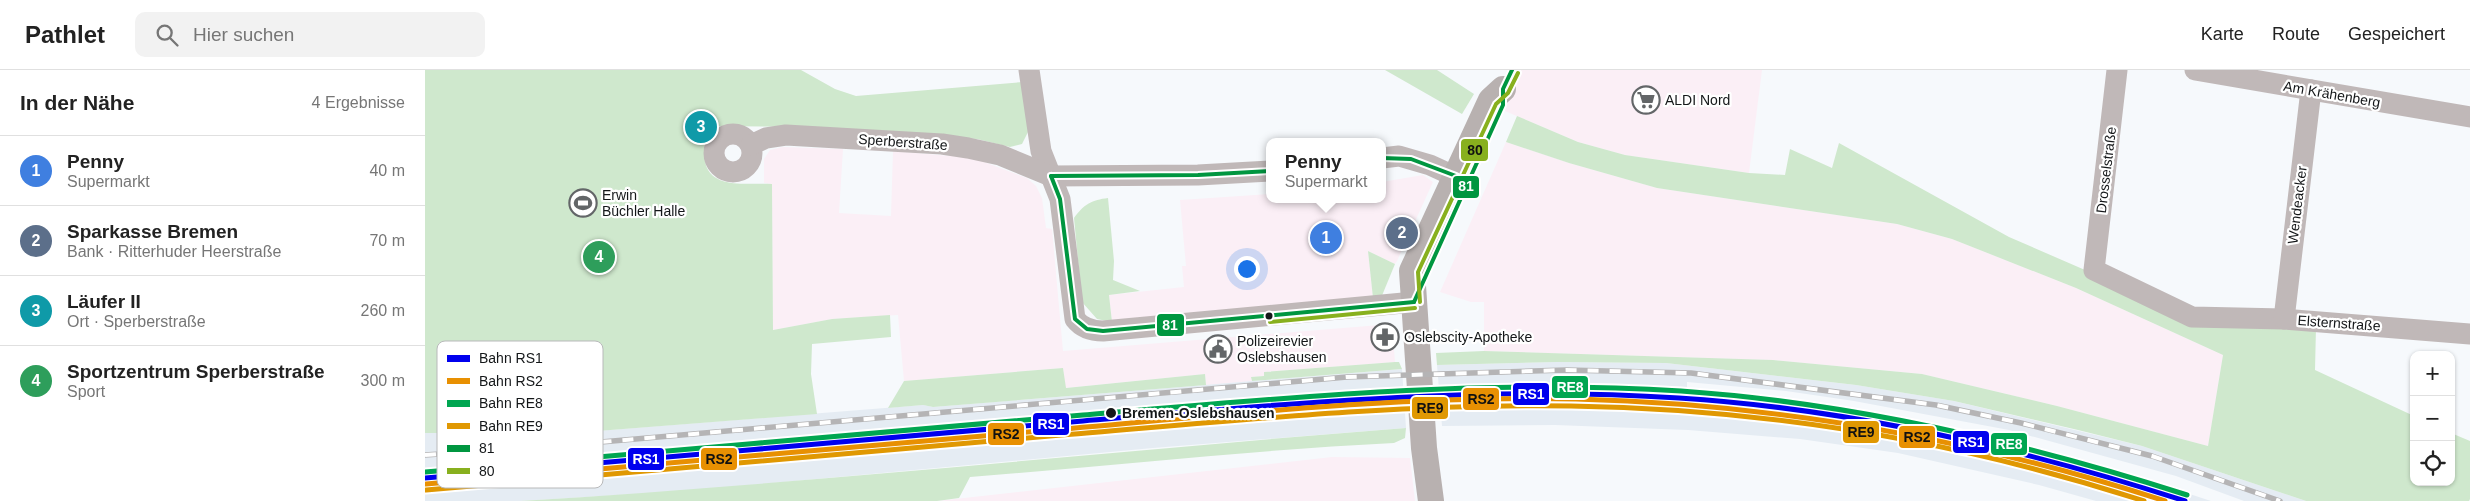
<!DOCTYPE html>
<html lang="de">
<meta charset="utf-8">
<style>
:root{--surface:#fff;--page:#f2f2f2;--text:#222;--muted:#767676;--line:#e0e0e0;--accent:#636668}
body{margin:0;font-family:Arial,sans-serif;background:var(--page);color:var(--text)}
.controls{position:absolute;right:15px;bottom:15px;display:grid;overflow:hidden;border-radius:10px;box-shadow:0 1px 4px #0004}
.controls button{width:45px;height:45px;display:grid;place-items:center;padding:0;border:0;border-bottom:1px solid var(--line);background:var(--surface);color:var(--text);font:25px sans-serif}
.you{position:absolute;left:821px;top:198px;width:18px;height:18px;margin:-12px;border:4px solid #fff;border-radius:50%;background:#1a73e8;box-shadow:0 0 0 8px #1a73e833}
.badge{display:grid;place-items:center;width:32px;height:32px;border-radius:50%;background:var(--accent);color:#fff;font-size:16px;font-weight:700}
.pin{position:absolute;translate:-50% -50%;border:2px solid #fff;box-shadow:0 1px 5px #0006}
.popup{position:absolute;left:841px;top:68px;width:120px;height:65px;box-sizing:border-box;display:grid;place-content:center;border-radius:10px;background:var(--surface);filter:drop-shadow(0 1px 4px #0005);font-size:16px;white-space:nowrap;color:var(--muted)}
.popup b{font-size:19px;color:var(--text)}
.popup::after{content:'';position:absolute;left:50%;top:100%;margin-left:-10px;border:10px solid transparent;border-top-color:var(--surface)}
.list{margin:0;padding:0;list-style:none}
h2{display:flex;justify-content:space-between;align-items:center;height:65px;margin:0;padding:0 20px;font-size:21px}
h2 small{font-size:16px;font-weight:400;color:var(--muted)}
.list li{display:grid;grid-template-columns:32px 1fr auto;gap:15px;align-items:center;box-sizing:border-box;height:70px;padding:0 20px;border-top:1px solid var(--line)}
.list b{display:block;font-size:19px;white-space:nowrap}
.list p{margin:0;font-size:16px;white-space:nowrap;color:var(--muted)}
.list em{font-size:16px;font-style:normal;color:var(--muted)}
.icon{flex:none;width:28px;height:28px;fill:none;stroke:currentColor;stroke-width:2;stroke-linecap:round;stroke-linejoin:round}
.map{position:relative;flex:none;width:2045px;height:431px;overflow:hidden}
header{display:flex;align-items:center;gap:30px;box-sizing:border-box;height:70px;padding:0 25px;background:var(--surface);border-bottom:1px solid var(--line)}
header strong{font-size:24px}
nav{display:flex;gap:28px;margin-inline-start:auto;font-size:18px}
.search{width:350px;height:45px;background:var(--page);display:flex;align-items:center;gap:12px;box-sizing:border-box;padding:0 18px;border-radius:10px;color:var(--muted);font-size:19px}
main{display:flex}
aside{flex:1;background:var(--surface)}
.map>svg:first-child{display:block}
.commercial{fill:#fbeff6}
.built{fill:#e5ecf3}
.green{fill:#cfe8cd}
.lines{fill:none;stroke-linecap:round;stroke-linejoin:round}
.minor{stroke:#c0b8b8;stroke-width:21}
.major{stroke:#b8b1b0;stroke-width:26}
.rail-casing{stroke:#b5b4b5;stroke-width:5.5}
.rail{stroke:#fff;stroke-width:4;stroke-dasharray:11;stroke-linecap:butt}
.bus-1-casing{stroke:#fff;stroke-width:8}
.bus-2-casing{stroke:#fff;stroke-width:8}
.bus-1{stroke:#009640;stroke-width:4}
.bus-2{stroke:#88b01e;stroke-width:4}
.rail-1-casing{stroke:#fff;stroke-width:9}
.rail-2-casing{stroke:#fff;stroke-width:9}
.rail-3-casing{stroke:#fff;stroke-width:9}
.rail-4-casing{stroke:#fff;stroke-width:9}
.rail-1{stroke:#00e;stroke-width:5}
.rail-2{stroke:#e89002;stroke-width:5}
.rail-3{stroke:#00a651;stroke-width:5}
.rail-4{stroke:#e09802;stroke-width:5}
.bus-dot{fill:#141719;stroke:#fff;stroke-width:2}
.labels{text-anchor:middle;stroke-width:4.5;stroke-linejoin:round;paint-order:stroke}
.street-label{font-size:14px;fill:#141719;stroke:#fff}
.poi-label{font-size:14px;fill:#141719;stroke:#fff;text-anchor:start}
.stop-label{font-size:14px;font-weight:bold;fill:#141719;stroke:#fff;text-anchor:start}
.key{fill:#fff;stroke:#b8b9ba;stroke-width:1}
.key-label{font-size:14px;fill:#141719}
.line-badge{stroke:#fff;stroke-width:2}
.badge-label{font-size:14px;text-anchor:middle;font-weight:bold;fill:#fff}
.pale-badge-label{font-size:14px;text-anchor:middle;font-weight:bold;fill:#111}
</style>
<header>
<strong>Pathlet</strong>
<div class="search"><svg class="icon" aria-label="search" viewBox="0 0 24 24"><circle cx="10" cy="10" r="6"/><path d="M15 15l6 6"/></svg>Hier suchen</div>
<nav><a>Karte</a><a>Route</a><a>Gespeichert</a></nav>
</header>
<main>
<aside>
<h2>In der Nähe<small>4 Ergebnisse</small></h2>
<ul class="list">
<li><span class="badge" style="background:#3f7fe0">1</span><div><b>Penny</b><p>Supermarkt</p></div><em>40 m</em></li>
<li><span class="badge" style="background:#5c6f8a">2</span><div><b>Sparkasse Bremen</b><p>Bank · Ritterhuder Heerstraße</p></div><em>70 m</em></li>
<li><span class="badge" style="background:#0f9aa8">3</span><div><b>Läufer II</b><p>Ort · Sperberstraße</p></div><em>260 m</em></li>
<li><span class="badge" style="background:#2e9e5b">4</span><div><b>Sportzentrum Sperberstraße</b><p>Sport</p></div><em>300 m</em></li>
</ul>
</aside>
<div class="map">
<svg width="2045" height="431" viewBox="0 0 2045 431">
<rect width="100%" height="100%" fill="#f6f9fc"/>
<g class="commercial">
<path d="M1091 0H1337L1324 103 1200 85 1153 72 1073 38Z"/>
<path d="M1081 72 1144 93 1232 118 1472 154 1527 169 1651 218 1798 285 1783 376 1632 336 1497 304 1348 290 1059 281V232H1046L1015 222Z"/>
<path d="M358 77 418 79 414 143 466 146 468 81 538 87 554 90 602 108 611 116 617 128 621 158 627 159 638 281 967 254 970 292 840 302V306L826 307 827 311 781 315 780 304 640 318 638 298 479 311 473 245 407 249 348 260 347 114 339 113V89L345 80Z"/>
<path d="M998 105 1008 112 972 191 970 194 943 181 948 228 687 252 684 225 759 217 757 196H761L755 130 845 124V129H957V112Z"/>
<path d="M907 387 985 388 990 431H512Z"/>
</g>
<g class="built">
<path d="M1132 292 1241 293 1431 315 1529 331 1717 376 1881 431H1819L1751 406 1584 360 1429 331 1361 321 1262 312V320L1388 334 1518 357 1667 392 1786 431H1671L1614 415 1473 383 1375 369 1263 360 1130 355 1017 356 1012 295Z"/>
<path d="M977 299 981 358 728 378 262 421 95 431H0V363H15L20 373 498 335 508 337Z"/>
</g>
<g class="green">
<path d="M0 0H376L410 19 431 26 598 12 605 58 597 74 585 77 552 69 374 57 281 56C281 67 278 79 280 91 285 121 325 112 347 114L348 260 407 249 465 245 466 267 387 274 386 304 392 344 19 373 15 363H0Z"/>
<path d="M960 0H1012L1049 24 1037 44Z"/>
<path d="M1092 46 1153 72 1200 85 1324 103 1360 105 1365 79 1407 98 1414 73 1584 167 1660 200 1760 248 1891 257 1890 300 1989 346V412H2026V363L2045 371V429L2044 431H1881L1717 376 1653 360 1529 331 1431 315 1241 293 1132 292 1012 295 1011 283 1059 281 1348 290 1497 304 1632 336 1783 376 1798 285 1651 218 1527 169 1472 154 1232 118 1144 93 1081 72Z"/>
<path d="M683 128 689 191 688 210 715 221 684 225 687 252 672 249 657 232 649 148C659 134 667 130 683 128Z"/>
<path d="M943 181 970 194 956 228H948Z"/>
<path d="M970 292H974L977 299 827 311 826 307 839 306V302Z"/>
<path d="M638 298 641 318 780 304 781 315 508 337 498 335 463 338 479 311Z"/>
<path d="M981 358 980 368 969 373C827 380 686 396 545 407L534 428 512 431H95C390 413 685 381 981 358Z"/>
</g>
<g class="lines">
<g class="minor">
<path d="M604 0 616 81 635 129 650 249C657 258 667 261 678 261L989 232"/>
<path d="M1692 0 1669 200 1767 247 1859 249 2045 264"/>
<path d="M1770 0 2045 47"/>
<circle cx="308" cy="83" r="19"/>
<path d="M326 75 341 68 361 65 517 74 543 78 575 85 626 106 773 105 845 101"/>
<path d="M957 88 974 86 1005 95 1042 112"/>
<path d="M1859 249 1886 20"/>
</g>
<path class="major" d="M1006 431 999 378 987 201 1066 30 1078 19"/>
<g class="rail-casing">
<path id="rail" d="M0 385 142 375 922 307 1141 300 1266 303 1511 335 1596 353 1727 386 1855 431"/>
</g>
<use href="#rail" class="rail"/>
<g class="bus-1-casing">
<g id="bus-1">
<path d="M957 88 986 89 1031 106"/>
<path d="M626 106 635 129 650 249 662 259 678 261 989 232"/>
<path d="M626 106 773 105 845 101"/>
<path d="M989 232 1078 35V19L1087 0"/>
</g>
</g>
<g class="bus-2-casing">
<g id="bus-2">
<path d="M995 232 993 202 1071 34 1083 23 1093 3"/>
<path d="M845 252 990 238"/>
</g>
</g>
<use href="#bus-1" class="bus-1"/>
<use href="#bus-2" class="bus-2"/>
<g class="rail-1-casing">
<path id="rail-1" d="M0 408C219 389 439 370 658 351 856 334 1055 315 1254 328 1427 339 1596 378 1760 431"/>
</g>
<g class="rail-2-casing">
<path id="rail-2" d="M1 414C205 397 410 379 615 361 793 346 972 325 1151 329 1352 334 1549 369 1740 431"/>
</g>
<g class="rail-3-casing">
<path id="rail-3" d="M0 402C219 383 439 364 658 345 857 328 1056 308 1256 321 1429 333 1597 372 1762 425"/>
</g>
<g class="rail-4-casing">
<path id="rail-4" d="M1 420C209 402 417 384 625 366 798 352 972 333 1146 336 1341 339 1534 371 1719 431"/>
</g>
<use href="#rail-1" class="rail-1"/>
<use href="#rail-2" class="rail-2"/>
<use href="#rail-3" class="rail-3"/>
<use href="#rail-4" class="rail-4"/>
</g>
<defs>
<g id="supermarket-ring" transform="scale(1.4375)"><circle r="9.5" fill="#fff" stroke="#636668" stroke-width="1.5"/><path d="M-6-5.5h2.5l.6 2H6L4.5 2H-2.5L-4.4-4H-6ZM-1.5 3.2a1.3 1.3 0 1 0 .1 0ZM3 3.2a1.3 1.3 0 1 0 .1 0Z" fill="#636668"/></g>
<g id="stadium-ring" transform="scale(1.4375)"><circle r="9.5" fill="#fff" stroke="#636668" stroke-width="1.5"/><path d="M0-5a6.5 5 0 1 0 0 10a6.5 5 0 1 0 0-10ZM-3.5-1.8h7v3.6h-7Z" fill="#636668"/></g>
<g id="pharmacy-ring" transform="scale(1.4375)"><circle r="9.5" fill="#fff" stroke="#636668" stroke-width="1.5"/><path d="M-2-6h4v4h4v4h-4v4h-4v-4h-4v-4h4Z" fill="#636668"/></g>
<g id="civic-ring" transform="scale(1.4375)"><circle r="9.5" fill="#fff" stroke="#636668" stroke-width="1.5"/><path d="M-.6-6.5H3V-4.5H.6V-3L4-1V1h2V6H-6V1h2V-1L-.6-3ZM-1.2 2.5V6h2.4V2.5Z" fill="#636668"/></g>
</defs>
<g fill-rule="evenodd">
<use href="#supermarket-ring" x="1221" y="30"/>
<use href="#stadium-ring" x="158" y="133"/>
<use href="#pharmacy-ring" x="960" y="267"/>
<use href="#civic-ring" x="793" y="279"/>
</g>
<g class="bus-dot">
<circle cx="844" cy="246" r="4.5"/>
<circle cx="686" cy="343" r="6"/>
</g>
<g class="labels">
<g class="street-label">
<text transform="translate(1907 24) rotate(10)" y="5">Am Krähenberg</text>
<text transform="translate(478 72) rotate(4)" y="5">Sperberstraße</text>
<text transform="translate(1681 100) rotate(-83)" y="5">Drosselstraße</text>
<text transform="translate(1872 135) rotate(-83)" y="5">Wendeacker</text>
<text transform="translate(1914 253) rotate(4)" y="5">Elsternstraße</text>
</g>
<g class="poi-label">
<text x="1240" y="35">ALDI Nord</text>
<text x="177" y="130">Erwin<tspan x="177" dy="16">Büchler Halle</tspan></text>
<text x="979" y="272">Oslebscity-Apotheke</text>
<text x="812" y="276">Polizeirevier<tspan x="812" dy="16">Oslebshausen</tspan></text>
</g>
<g class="stop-label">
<text x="697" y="348">Bremen-Oslebshausen</text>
</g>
</g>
<rect x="12" y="271" width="166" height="147" rx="8" class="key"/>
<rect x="22" y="285" width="23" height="7" fill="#00e"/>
<rect x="22" y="308" width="23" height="6" fill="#e89002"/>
<rect x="22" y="330" width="23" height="7" fill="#00a651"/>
<rect x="22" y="353" width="23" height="6" fill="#e09802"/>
<rect x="22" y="375" width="23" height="7" fill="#009640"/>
<rect x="22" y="398" width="23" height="6" fill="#88b01e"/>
<g class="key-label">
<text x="54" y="293">Bahn RS1</text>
<text x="54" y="316">Bahn RS2</text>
<text x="54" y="338">Bahn RE8</text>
<text x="54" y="361">Bahn RE9</text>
<text x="54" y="383">81</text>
<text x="54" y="406">80</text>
</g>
<g class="line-badge">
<rect x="1035" y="68" width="29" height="24" rx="5" fill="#88b01e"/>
<rect x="1027" y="105" width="28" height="24" rx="5" fill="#009640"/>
<rect x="731" y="243" width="29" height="24" rx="5" fill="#009640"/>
<rect x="1126" y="305" width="38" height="24" rx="5" fill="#00a651"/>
<rect x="1087" y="312" width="38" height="24" rx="5" fill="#00e"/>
<rect x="1037" y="317" width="38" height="24" rx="5" fill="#e89002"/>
<rect x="986" y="326" width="38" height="24" rx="5" fill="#e09802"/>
<rect x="607" y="342" width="38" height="24" rx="5" fill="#00e"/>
<rect x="1417" y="350" width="38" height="24" rx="5" fill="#e09802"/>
<rect x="562" y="352" width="38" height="24" rx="5" fill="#e89002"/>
<rect x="1473" y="355" width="38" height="24" rx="5" fill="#e89002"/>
<rect x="1527" y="360" width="38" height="24" rx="5" fill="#00e"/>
<rect x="1565" y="362" width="38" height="24" rx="5" fill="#00a651"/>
<rect x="202" y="377" width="38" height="24" rx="5" fill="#00e"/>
<rect x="275" y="377" width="38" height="24" rx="5" fill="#e89002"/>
</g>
<g class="badge-label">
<text x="1041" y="121">81</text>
<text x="745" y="260">81</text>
<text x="1145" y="322">RE8</text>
<text x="1106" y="329">RS1</text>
<text x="626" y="359">RS1</text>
<text x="1546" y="377">RS1</text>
<text x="1584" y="379">RE8</text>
<text x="221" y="394">RS1</text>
</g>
<g class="pale-badge-label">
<text x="1050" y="85">80</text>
<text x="1056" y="334">RS2</text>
<text x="1005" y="343">RE9</text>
<text x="1436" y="367">RE9</text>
<text x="581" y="369">RS2</text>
<text x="1492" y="372">RS2</text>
<text x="294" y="394">RS2</text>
</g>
</svg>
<div class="controls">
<button>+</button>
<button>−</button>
<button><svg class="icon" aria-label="locate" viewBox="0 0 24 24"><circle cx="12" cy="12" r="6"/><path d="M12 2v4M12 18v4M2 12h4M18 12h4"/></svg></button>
</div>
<div class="you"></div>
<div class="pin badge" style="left:901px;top:168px;background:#3f7fe0">1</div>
<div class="popup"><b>Penny</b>Supermarkt</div>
<div class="pin badge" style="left:977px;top:163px;background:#5c6f8a">2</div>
<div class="pin badge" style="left:276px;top:57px;background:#0f9aa8">3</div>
<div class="pin badge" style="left:174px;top:187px;background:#2e9e5b">4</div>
</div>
</main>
